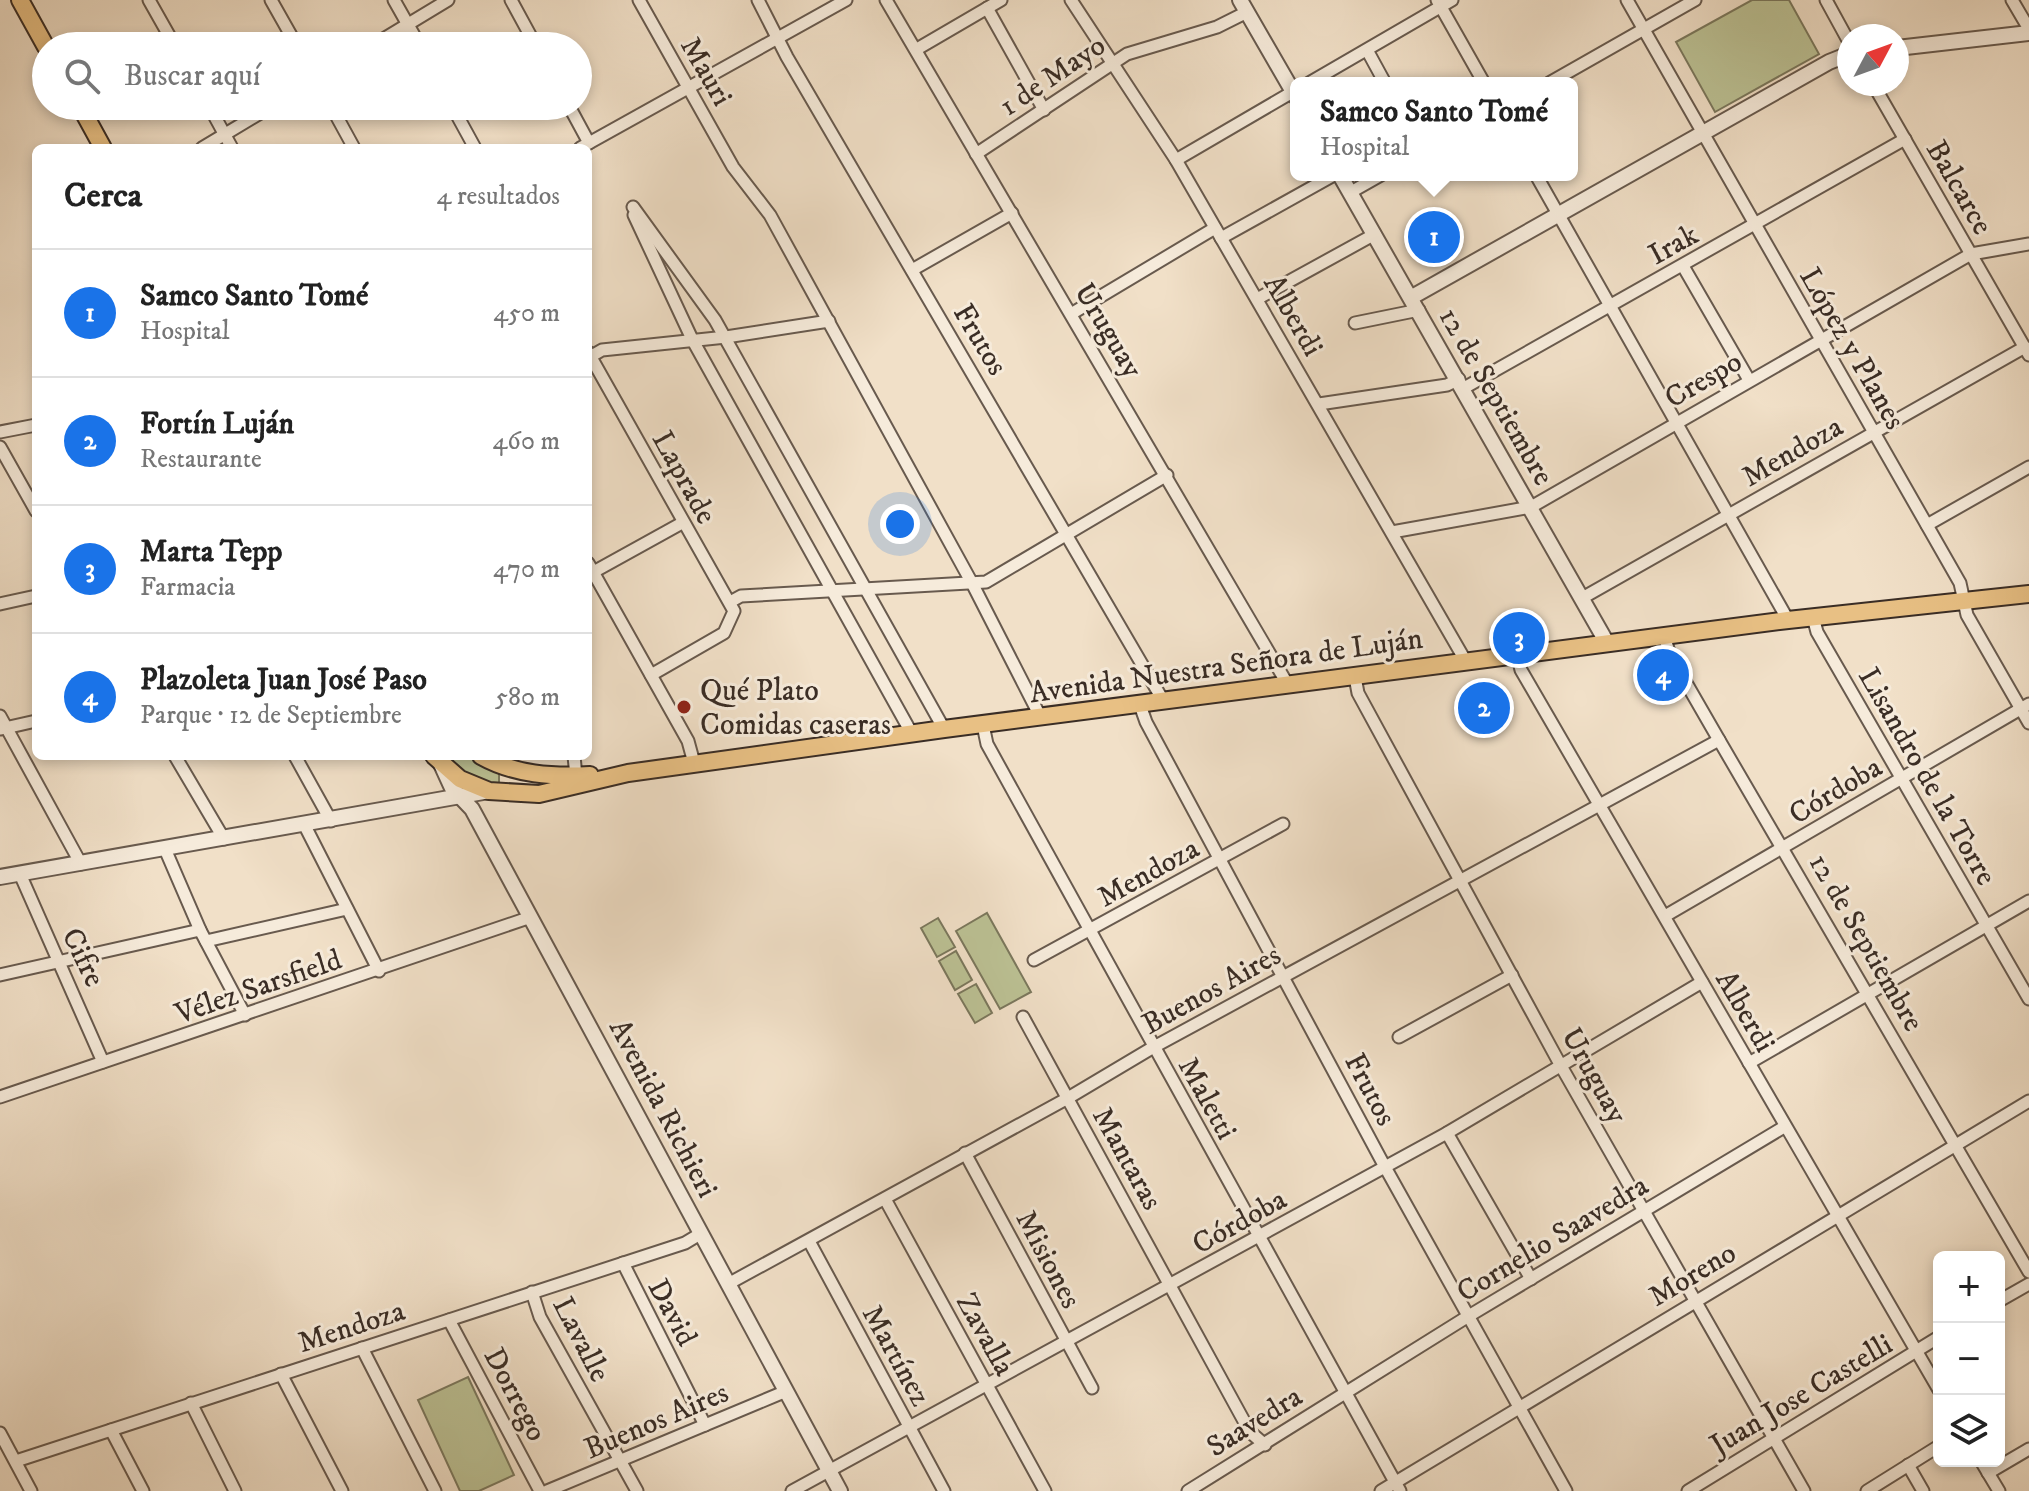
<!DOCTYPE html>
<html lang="es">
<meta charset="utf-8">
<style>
:root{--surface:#fff;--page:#f6f6f6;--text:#222;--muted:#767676;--line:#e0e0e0;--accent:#1a73e8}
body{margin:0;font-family:"IM FELL DW Pica",serif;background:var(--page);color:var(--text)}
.controls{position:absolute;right:24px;bottom:24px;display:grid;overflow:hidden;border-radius:12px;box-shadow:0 4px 12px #0003}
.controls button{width:72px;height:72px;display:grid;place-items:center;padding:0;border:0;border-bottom:2px solid var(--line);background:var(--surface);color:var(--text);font:40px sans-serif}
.compass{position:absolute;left:1837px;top:24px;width:72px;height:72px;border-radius:50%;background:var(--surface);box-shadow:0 4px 12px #0003;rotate:49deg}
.you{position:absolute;left:900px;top:524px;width:28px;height:28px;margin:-20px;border:6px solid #fff;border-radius:50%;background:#1a73e8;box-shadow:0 0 0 12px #1a73e833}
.badge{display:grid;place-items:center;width:52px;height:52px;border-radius:50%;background:var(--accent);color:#fff;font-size:26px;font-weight:700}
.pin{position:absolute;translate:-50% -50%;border:4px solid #fff;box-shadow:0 2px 8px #0006}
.popup{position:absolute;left:1290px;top:77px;width:288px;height:104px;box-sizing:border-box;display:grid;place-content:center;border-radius:12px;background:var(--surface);filter:drop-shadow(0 2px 6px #0005);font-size:26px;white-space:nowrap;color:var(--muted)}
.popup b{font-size:30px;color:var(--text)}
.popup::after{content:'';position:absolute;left:50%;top:100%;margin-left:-16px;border:16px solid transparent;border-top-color:var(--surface)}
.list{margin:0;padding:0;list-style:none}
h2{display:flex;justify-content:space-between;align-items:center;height:104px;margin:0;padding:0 32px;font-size:34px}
h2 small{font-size:26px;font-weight:400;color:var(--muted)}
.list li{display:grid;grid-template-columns:52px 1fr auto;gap:24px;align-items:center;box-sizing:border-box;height:128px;padding:0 32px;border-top:2px solid var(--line)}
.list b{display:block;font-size:30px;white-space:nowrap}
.list p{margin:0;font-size:26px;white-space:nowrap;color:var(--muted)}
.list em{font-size:26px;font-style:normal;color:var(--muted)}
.icon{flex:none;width:44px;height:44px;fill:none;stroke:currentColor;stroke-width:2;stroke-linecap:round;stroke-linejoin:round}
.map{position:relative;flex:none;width:2029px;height:1491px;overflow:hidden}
.search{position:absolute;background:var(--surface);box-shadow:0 4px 12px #0003;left:32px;top:32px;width:560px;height:88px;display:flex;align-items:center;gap:20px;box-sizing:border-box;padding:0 28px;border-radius:44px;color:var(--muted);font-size:30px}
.panel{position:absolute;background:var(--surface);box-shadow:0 4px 12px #0003;left:32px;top:144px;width:560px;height:616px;border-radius:12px}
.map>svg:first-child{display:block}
.green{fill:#bcc295;stroke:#7b785d;stroke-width:2}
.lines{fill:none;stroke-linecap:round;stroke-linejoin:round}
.minor-casing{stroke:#685a4e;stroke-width:15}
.tertiary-casing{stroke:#685a4e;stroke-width:18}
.primary-casing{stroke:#3a2d25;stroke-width:20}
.minor{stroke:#f6ebdb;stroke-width:11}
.tertiary{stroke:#f6ebdb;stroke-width:14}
.primary{stroke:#e8c084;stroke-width:16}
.poi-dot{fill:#8f2418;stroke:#f6ebdb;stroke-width:3}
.labels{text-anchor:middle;stroke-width:6;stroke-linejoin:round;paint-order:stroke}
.street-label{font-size:30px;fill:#3a2d25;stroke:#f6ebdb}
.poi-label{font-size:30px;fill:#3a2d25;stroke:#f6ebdb;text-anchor:start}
</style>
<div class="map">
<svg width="2029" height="1491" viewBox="0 0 2029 1491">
<rect width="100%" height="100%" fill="#f1e0c8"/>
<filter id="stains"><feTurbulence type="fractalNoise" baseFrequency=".0025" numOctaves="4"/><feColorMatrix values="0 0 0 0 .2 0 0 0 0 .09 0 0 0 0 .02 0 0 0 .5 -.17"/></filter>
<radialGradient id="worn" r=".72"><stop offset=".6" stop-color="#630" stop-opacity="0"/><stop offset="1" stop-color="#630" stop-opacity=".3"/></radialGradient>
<g class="green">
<path d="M1752 0H1789L1819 54 1715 112 1676 42Z"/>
<path d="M440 756H474L499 771V783L495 786 466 777Z"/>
<path d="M987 913 1031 992 1000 1009 956 931Z"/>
<path d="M938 918 955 947 937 957 921 928Z"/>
<path d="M956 951 972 980 955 990 939 961Z"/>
<path d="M976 984 992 1013 975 1023 958 994Z"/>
<path d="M468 1377 514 1475 479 1491H460L418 1400Z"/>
</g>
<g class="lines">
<g class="minor-casing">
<g id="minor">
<path d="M149 0 175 46"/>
<path d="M271 0 297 46"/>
<path d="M394 0 420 46"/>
<path d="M511 0 536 46"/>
<path d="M639 0 733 167 770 215 973 585 1041 718"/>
<path d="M758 0 787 57 1164 702"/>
<path d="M886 0 1288 685"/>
<path d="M1071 0 1176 160 1465 660"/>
<path d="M1437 0 1484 83"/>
<path d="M1627 0 1960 583 1967 615 2029 723"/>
<path d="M1826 0 1849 42"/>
<path d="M2012 0 2029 29"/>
<path d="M987 8 1044 110"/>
<path d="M372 46 448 0"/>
<path d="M917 49 1001 0"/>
<path d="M1367 50 1385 83"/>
<path d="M1309 83 1452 0"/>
<path d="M1549 83 1695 0"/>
<path d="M1873 84 2029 355"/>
<path d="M209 106 232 148"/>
<path d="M331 106 354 148"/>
<path d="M452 106 475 148"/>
<path d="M569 106 589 143"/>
<path d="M202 148 272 106"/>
<path d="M580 148 846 0"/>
<path d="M976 154 1127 54 1217 27 1247 12"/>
<path d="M1176 160 1296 90"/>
<path d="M1536 175 1788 620"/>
<path d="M1351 192 1381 175"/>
<path d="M633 207 715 320 944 729"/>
<path d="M634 215 692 339 912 734"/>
<path d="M1221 238 1334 175"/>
<path d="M1683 266 1749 380"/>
<path d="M912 270 1012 213"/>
<path d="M1257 299 1375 234"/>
<path d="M1071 314 1215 228"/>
<path d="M1355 323 1419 310"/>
<path d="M588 352 734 611 724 633 651 675"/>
<path d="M588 358 602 350 726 337 829 321"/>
<path d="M1464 388 1905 139"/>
<path d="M1319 404 1447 385 1459 379"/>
<path d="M0 432 36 425"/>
<path d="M0 447 36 511"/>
<path d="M1927 525 2029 467"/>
<path d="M1392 532 1531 507 1971 254 2029 244"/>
<path d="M588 563 688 741 694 763"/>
<path d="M588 575 682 523"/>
<path d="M1584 597 2025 347"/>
<path d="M730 602 741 596 986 582 1167 475"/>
<path d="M0 604 36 596"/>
<path d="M1813 617 1817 632 2029 999"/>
<path d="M1664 636 1670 655 1719 740 2029 1272"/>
<path d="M1517 654 1521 670 1939 1390"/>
<path d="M1355 677 1358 693 1561 1066 1804 1491"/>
<path d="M1140 705 1146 722 1385 1167 1566 1491"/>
<path d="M0 716 81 864"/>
<path d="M983 725 987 744 1400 1491"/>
<path d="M1 729 36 721"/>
<path d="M175 756 224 839"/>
<path d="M295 756 331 821"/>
<path d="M574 756 576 776"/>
<path d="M305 826 379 971"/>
<path d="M165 849 200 930 245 1015"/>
<path d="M20 874 103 1062"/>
<path d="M1665 916 2029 704"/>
<path d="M206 941 347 909"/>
<path d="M1034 960 1283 824"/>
<path d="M0 975 200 930"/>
<path d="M1023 1017 1250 1432 1265 1445"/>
<path d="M1399 1037 1512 975"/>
<path d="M1749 1063 2029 901"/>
<path d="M0 1097 531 917"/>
<path d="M1447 1133 1531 1279"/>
<path d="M965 1153 1092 1388"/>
<path d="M885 1199 1045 1491"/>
<path d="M809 1241 944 1491"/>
<path d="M623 1263 705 1425"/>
<path d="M728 1284 1068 1098 1152 1048 1719 740"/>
<path d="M532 1292 540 1317 637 1491"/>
<path d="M1999 1301 2029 1284"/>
<path d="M449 1320 540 1491"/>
<path d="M362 1348 435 1491"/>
<path d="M281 1374 342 1491"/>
<path d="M191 1403 235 1491"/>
<path d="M111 1430 143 1491"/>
<path d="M0 1433 31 1491"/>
<path d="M16 1461 685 1243 700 1234"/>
<path d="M1981 1461 1999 1491"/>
<path d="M1908 1465 1923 1491"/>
<path d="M1988 1473 2029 1449"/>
<path d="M547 1491 784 1392"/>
<path d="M792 1491 1447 1133 1702 982"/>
<path d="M1188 1491 1467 1317 1784 1127"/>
<path d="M1381 1491 2029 1101"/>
<path d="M1688 1491 1939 1337"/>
<path d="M1867 1491 1939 1446"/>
</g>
</g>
<g class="tertiary-casing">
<g id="tertiary">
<path d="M1240 0 1296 97"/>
<path d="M1897 48 2029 33"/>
<path d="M1340 175 1607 643"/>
<path d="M1412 297 1829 62 1849 54"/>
<path d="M441 764 452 788 472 809 840 1491"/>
<path d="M0 877 489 791"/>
</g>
</g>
<g class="primary-casing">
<g id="primary">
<path d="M20 0 46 47"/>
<path d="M80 106 103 148"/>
<path d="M434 756 460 779 489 791 539 794 628 773 944 729 1788 620 2029 594"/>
<path d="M481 756C515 775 553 777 590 775"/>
</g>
</g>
<use href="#minor" class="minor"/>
<use href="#tertiary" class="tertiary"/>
<use href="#primary" class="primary"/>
</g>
<circle class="poi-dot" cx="684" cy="707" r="8"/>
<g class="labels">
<g class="street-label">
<text transform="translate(707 71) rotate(60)" y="10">Mauri</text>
<text transform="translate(1052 75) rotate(-34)" y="10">1 de Mayo</text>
<text transform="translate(1960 187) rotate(60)" y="10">Balcarce</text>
<text transform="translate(1673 244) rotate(-29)" y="10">Irak</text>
<text transform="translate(1294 315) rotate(60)" y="10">Alberdi</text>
<text transform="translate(1109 330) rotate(59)" y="10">Uruguay</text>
<text transform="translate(981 339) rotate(59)" y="10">Frutos</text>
<text transform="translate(1853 348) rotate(60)" y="10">López y Planes</text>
<text transform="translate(1703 379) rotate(-30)" y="10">Crespo</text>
<text transform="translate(1497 396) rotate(60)" y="10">12 de Septiembre</text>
<text transform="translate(1792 451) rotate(-30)" y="10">Mendoza</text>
<text transform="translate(685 477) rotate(61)" y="10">Laprade</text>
<text transform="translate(1226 665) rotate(-8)" y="10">Avenida Nuestra Señora de Luján</text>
<text transform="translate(1928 776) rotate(60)" y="10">Lisandro de la Torre</text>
<text transform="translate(1835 790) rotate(-31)" y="10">Córdoba</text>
<text transform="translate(1148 872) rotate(-29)" y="10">Mendoza</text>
<text transform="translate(1867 942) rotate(60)" y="10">12 de Septiembre</text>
<text transform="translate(84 957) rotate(64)" y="10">Cifre</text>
<text transform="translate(258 986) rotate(-19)" y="10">Vélez Sarsfield</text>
<text transform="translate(1211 989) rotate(-29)" y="10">Buenos Aires</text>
<text transform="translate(1746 1011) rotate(60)" y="10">Alberdi</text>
<text transform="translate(1595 1075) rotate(61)" y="10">Uruguay</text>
<text transform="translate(1371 1089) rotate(62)" y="10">Frutos</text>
<text transform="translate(1208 1098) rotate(61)" y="10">Maletti</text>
<text transform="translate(664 1108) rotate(62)" y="10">Avenida Richieri</text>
<text transform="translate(1128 1158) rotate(61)" y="10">Mantaras</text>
<text transform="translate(1239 1221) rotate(-29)" y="10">Córdoba</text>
<text transform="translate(1552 1238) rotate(-31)" y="10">Cornelio Saavedra</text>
<text transform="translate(1049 1259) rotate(62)" y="10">Misiones</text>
<text transform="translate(1692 1274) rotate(-31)" y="10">Moreno</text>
<text transform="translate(673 1312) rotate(62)" y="10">David</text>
<text transform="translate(351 1326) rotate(-18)" y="10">Mendoza</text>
<text transform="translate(986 1334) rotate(61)" y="10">Zavalla</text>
<text transform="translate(582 1339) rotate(63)" y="10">Lavalle</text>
<text transform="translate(897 1355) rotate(61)" y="10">Martínez</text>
<text transform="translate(516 1394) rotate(62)" y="10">Dorrego</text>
<text transform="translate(1801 1394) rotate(-31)" y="10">Juan Jose Castelli</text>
<text transform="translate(656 1420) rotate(-23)" y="10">Buenos Aires</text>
<text transform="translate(1254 1421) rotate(-32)" y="10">Saavedra</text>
</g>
<g class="poi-label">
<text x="700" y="700">Qué Plato<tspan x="700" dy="34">Comidas caseras</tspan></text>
</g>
</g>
<rect width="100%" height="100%" filter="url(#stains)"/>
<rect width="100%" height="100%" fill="url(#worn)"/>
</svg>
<div class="controls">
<button>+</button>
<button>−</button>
<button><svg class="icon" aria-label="layers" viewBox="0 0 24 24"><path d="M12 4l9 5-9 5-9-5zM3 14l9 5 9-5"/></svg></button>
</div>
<svg class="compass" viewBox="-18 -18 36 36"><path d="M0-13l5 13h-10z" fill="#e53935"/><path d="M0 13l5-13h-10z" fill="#767676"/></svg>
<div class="you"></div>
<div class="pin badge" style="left:1434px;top:237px">1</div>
<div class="popup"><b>Samco Santo Tomé</b>Hospital</div>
<div class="pin badge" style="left:1484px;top:708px">2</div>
<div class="pin badge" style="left:1519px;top:638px">3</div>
<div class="pin badge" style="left:1663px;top:675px">4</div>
<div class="search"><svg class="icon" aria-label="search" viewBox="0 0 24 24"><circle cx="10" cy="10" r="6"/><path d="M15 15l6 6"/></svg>Buscar aquí</div>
<section class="panel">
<h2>Cerca<small>4 resultados</small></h2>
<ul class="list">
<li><span class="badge">1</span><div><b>Samco Santo Tomé</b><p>Hospital</p></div><em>450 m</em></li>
<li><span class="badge">2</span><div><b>Fortín Luján</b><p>Restaurante</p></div><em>460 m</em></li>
<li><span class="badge">3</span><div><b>Marta Tepp</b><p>Farmacia</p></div><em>470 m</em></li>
<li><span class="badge">4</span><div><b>Plazoleta Juan José Paso</b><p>Parque · 12 de Septiembre</p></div><em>580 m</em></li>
</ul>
</section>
</div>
